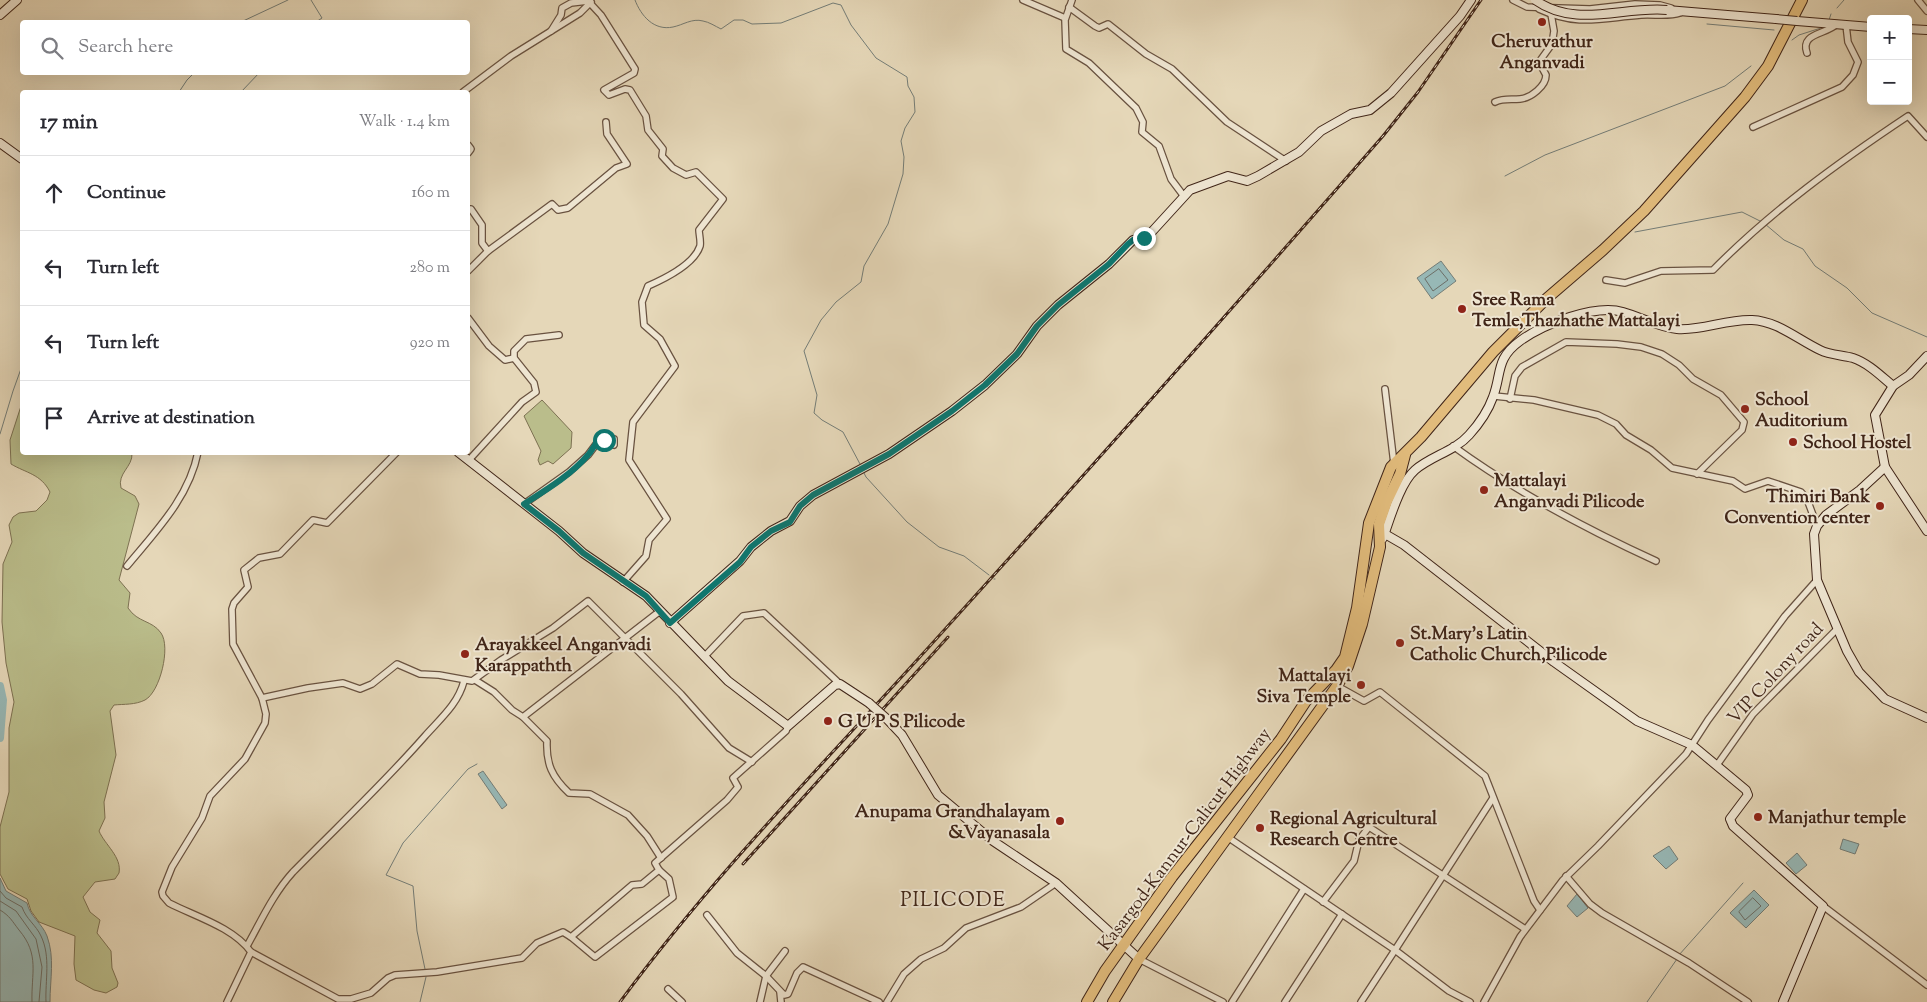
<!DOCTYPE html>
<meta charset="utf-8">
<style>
:root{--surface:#fff;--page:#f2f2f3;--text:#2b2b33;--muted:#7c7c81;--line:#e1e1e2}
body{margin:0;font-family:"Sorts Mill Goudy",serif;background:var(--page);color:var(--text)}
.controls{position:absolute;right:15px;top:15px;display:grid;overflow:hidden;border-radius:5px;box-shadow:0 5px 20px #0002}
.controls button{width:45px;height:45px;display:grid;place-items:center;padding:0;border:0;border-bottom:1px solid var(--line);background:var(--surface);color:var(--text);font:25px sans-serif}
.stop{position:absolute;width:15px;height:15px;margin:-11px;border:4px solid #0f766e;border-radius:50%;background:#fff}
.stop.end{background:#0f766e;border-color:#fff;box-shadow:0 1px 5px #0008}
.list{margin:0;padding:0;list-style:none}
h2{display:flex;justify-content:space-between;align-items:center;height:65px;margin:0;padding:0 20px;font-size:21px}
h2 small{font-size:16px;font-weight:400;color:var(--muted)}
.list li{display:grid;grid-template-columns:32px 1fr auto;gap:15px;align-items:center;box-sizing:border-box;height:75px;padding:0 20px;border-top:1px solid var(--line)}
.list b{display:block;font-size:19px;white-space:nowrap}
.list em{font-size:16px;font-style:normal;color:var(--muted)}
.icon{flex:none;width:28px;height:28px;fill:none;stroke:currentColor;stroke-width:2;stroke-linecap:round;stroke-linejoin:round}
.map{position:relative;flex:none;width:1927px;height:1002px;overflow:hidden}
.search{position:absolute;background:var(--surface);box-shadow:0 5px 20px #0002;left:20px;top:20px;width:450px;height:55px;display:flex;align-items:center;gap:12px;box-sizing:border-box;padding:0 18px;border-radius:5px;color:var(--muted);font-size:19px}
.panel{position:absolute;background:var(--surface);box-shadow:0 5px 20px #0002;left:20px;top:90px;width:450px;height:365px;border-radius:5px}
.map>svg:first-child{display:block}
.green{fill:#babd8b;stroke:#7d7152}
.water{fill:#97b8b6;stroke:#747d77}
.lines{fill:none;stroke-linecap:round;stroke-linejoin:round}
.shore{stroke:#6c6e67;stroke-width:1}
.stream{stroke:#747d77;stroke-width:1}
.river{stroke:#97b8b6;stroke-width:8}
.street-casing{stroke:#695240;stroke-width:8}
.secondary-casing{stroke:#402518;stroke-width:10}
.highway-casing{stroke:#402518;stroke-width:12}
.street{stroke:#eee5d1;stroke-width:5.5}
.secondary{stroke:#eee5d1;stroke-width:8}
.highway{stroke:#e2bc7c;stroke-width:10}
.rail-casing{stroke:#402518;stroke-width:3}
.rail{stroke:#eee5d1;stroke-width:1;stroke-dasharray:4;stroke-linecap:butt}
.secondary-bridge-casing{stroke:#402518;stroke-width:10;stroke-linecap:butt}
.secondary-bridge{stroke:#eee5d1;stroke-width:8}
.route{stroke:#0f766e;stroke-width:6}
.poi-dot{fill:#8f2418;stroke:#eee5d1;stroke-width:2}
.labels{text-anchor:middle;stroke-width:4;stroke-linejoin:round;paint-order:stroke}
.poi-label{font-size:18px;font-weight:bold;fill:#402518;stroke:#eee5d1;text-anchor:start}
.street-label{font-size:18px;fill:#402518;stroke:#eee5d1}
.quarter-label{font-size:20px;letter-spacing:1px;fill:#402518;stroke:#eee5d1}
</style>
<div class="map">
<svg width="1927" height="1002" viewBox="0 0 1927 1002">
<rect width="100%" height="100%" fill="#e5d7b8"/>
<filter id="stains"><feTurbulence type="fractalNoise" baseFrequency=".004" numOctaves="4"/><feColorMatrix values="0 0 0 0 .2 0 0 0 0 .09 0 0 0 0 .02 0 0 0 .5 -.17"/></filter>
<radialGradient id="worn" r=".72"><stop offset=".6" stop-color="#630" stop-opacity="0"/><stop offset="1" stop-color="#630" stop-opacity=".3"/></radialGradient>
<g class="green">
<path d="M542 400 572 432 571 448 553 464 548 461 540 465 538 460 541 451 524 416Z"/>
<path d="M22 403V452L132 453C133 467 117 473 121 488L135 496 139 504 119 580 130 593 128 608C138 623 152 620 161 633 171 647 160 692 145 700 135 705 124 704 114 705L110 711 116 755 104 802 105 818 99 831C105 845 122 857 119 873L115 879 95 882 83 897 90 912 100 920 97 933 111 951 112 968 118 983 117 987 106 993 94 990 76 980 74 964 75 936 39 922 31 911 27 899 8 889 0 874V827L9 792V728L14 702 6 663 2 622 3 564 12 542 9 525 13 517 19 513 36 511 47 500 50 492C41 474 26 473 11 464L10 440Z"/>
</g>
<g class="water">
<path d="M1441 261 1456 281 1432 299 1417 278Z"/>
<path d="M483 771 507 805 502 809 478 774Z"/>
<path d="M1843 839 1859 844 1855 854 1840 849Z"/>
<path d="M1669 846 1678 859 1666 869 1653 856Z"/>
<path d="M1797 853 1807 865 1796 874 1786 863Z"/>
<path d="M0 878 6 891 27 903C30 917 42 923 47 936 55 958 50 979 50 1002H0Z"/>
<path d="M1754 890 1769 905 1746 928 1730 913Z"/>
<path d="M1577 894 1588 908 1577 917 1567 906Z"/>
</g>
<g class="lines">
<g class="shore">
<path d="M1439 269 1448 280 1433 291 1425 279Z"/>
<path d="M0 891 6 898 22 907C26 919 36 925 41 936 51 957 45 980 46 1002"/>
<path d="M1753 898 1761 906 1745 920 1739 912Z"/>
<path d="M0 901 16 911 36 939 42 967 39 1002"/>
<path d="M0 910C10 916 12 921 19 930 40 955 31 973 32 1002"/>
</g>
<g class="stream">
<path d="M311 0 322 18 316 22"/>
<path d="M635 0C641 16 654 31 673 27 683 25 692 18 703 21 709 22 715 26 721 29L734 20H743L752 24 781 23 833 3 841 5 851 25 876 58 907 77 908 86 914 97 915 112 905 128 901 141 904 157 903 174 888 224 864 266 861 282 836 302 821 320 804 351 817 395 814 413 822 420 843 432 860 464"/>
<path d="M1837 8 1844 0"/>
<path d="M1829 20 1831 14"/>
<path d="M241 22 288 0"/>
<path d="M1707 24 1774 30"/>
<path d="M1792 40 1799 35 1824 27"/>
<path d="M179 92 187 80 195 72"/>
<path d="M241 92 260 72"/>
<path d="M1505 176 1545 155 1725 86 1751 66"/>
<path d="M1765 224 1784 240 1803 249 1815 266 1847 288 1872 313 1927 337"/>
<path d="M1635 232 1742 212 1762 222"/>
<path d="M0 434 13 391 22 366"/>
<path d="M863 471 866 477 907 522 939 547 964 556 989 575"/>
<path d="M994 579H995"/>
<path d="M1679 955 1743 883"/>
<path d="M425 969 417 931 413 886 386 875 403 843 468 769 477 764"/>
<path d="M420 1002 426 977"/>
<path d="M1647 1002 1677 959"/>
</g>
<path class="river" d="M0 686 3 700 0 738"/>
<g class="street-casing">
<g id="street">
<path d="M1023 0 1065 18"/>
<path d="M1072 0 1065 20 1066 49 1089 63 1136 108 1143 122 1142 132 1159 146 1171 179 1183 195"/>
<path d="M1513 0 1527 7 1590 9 1635 4 1660 5 1671 8"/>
<path d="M1918 0 1927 11"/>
<path d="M1069 7 1095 26 1099 28 1108 24 1146 54 1172 69 1227 122 1286 161"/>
<path d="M1539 9C1578 27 1601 18 1641 15 1654 14 1668 17 1680 13"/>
<path d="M551 31 561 15 562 8 571 3 588 1 601 15 635 69 634 73 604 90 609 95 625 89 630 90 646 116 648 130 663 149 662 156 673 168 686 175 696 172 723 199 699 230C699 234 701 241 700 246 694 265 664 279 648 286L642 302 644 325 660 339 675 366 633 422 629 460 667 519 649 540 646 556 623 582"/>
<path d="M1807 53C1800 33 1825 35 1837 24"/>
<path d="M463 92 511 56 580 13 591 2"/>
<path d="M1495 102C1504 98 1511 100 1520 99 1531 98 1546 86 1546 75L1539 62 1552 44 1554 31 1551 14"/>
<path d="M1753 127 1842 87 1853 75 1858 62 1848 42 1846 25"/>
<path d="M468 145 471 149 468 153"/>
<path d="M468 209H471L482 225V243L488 251 552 204 558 210 568 208 616 168 627 164 607 134 606 122"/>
<path d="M468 271 488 251"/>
<path d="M1606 280 1625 283 1661 271 1713 270C1771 211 1839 162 1908 116L1927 137"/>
<path d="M468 318 489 346 505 360 514 358"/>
<path d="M1385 389 1394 464"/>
<path d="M1494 396 1534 400 1598 415 1616 424 1626 435 1651 450 1672 468 1733 481 1745 489 1768 481 1801 492 1807 499 1817 526"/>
<path d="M1510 399 1515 376 1522 367 1566 342 1617 344 1641 347 1662 354 1679 365 1693 379 1721 395 1744 422 1742 430 1697 474"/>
<path d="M1453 446C1516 492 1586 529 1656 561"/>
<path d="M469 460 522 402 536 392 534 383 514 358V351L526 339 559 335"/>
<path d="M524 504 569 472 588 455 600 439 614 445V439"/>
<path d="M127 566C155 532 189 498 198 452"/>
<path d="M704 657 743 616 764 613 840 684"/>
<path d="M475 680 494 692 512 710 523 717 660 611"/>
<path d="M1337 686 1364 701 1380 692 1485 776 1534 901 1540 910"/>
<path d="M262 698 308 688 343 683 360 689 372 684 397 664 420 674 439 675 472 681 501 660 553 628 588 601 681 694 729 748 752 762"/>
<path d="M523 717 547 741C546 764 552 777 569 793L590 794 628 815 647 836 661 858"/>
<path d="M1717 765 1753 714 1838 628"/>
<path d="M1229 838 1395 950 1361 1002"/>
<path d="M1566 876 1590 904 1602 913 1689 963 1748 1002"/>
<path d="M1323 902 1354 861 1359 840 1369 827 1525 929"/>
<path d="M1823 906 1927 985"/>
<path d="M707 915 737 953 766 976 784 995 788 994 797 973 803 967 879 1002"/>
<path d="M571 937 595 957 673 897 669 879 659 870"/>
<path d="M247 946C261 921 273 894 293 872 337 827 383 784 425 736 441 718 458 704 464 681"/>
<path d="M251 952 338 999H351L371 993 388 978 395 975 437 972 522 958 537 943 563 932 571 937 632 885 642 884 659 870 655 863 727 800 738 787 733 778 786 731 788 726"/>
<path d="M1139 959 1223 1002"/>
<path d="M668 989 682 1002"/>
<path d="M780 992 781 1002"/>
<path d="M227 1002 251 952C233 927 194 916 169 903L163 896 162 892 172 867 202 818 210 796 245 759 265 723 266 714 262 698 233 644 232 609 234 603 248 587 244 570 259 558 280 554 313 520 327 523 397 452"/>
<path d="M760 1002 766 976 785 951"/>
<path d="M887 1002 904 974 921 959 944 948 966 928 1021 907 1056 883"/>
<path d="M1232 1002 1304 889"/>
<path d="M1285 1002 1342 914"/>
<path d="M1470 1002 1449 991 1395 950 1493 798"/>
<path d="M1484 1002 1520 937 1563 880 1598 846 1686 754 1708 720 1785 616 1817 580"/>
</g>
</g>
<g class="secondary-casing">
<g id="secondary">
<path d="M1667 10 1776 19"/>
<path d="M0 15 17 0"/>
<path d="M1797 21 1871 27"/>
<path d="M1908 29 1927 30"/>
<path d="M0 143 22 159"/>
<path d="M1927 356 1909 375 1893 386 1875 415 1885 467 1927 531"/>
<path d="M458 452 559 531 583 553 646 596 728 681 788 726 835 685 840 684 869 703"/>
<path d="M1885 467 1860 490 1826 515 1817 526 1814 534 1817 580 1847 651 1859 672 1885 699 1927 718"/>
<path d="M1385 534 1404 545 1554 662 1637 721 1692 745 1746 790 1748 795 1730 819 1733 826 1823 906 1783 1002"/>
<path d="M1383 538C1390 519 1400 483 1415 470 1431 456 1455 451 1469 435 1479 424 1488 411 1493 397 1502 374 1495 359 1520 341 1543 324 1595 304 1623 312 1641 317 1658 327 1677 329 1702 331 1726 319 1752 320 1777 321 1797 339 1820 350 1830 355 1842 355 1853 358 1868 363 1881 376 1893 386"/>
<path d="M670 623 740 561 751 547 771 531 790 521 800 506 813 495 889 454 952 411 985 385 1017 354 1037 326 1058 305 1109 264 1133 240 1148 236 1190 190 1228 176 1247 181 1258 176 1299 152 1321 131 1351 114 1370 110 1391 93 1460 16 1471 0"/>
<path d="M887 719 902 735 938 795 993 841 1056 883 1139 959"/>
</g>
</g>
<g class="highway-casing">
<g id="highway">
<path d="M1087 1002 1105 971 1172 877 1281 739 1306 701 1336 670 1345 657 1357 608 1369 523 1391 467 1421 437 1493 352 1545 300 1603 250 1644 211 1745 97 1768 66 1802 0"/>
<path d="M1113 1002 1139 959 1337 686 1348 666 1362 624 1380 547 1379 524 1387 501 1400 474 1405 455"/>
</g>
</g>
<use href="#street" class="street"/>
<use href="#secondary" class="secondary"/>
<use href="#highway" class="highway"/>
<g class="rail-casing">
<g id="rail">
<path d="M743 864 948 637"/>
<path d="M620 1002C713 876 823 764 928 648 1081 479 1233 308 1383 136L1418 92 1481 0"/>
</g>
</g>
<use href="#rail" class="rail"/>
<g class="secondary-bridge-casing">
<g id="secondary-bridge">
<path d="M1535 0C1576 29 1622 6 1667 10"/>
<path d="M1776 19 1797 21"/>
<path d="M869 703 887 719"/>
</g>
</g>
<use href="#secondary-bridge" class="secondary-bridge"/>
</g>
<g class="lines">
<path class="route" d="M604 440 600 439C594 444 593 450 588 455 571 475 546 490 524 504L559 531 583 553 646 596 670 623 740 562 751 547 771 531 790 522 800 506 813 495 889 454 952 411 985 385 1017 354 1037 326 1058 305 1109 264 1128 244 1133 240 1144 238"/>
</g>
<g class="poi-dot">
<circle cx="1542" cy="22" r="5"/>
<circle cx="1462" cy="309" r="5"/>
<circle cx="1745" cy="409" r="5"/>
<circle cx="1793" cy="442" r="5"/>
<circle cx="1484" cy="490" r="5"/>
<circle cx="1880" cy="506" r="5"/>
<circle cx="1400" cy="643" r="5"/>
<circle cx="465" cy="654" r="5"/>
<circle cx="1361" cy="685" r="5"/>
<circle cx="828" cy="721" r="5"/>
<circle cx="1758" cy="817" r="5"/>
<circle cx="1060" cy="821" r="5"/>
<circle cx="1260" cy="828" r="5"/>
</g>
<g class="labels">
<g class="poi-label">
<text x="1542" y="47" text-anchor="middle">Cheruvathur<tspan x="1542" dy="21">Anganvadi</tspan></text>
<text x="1472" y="305">Sree Rama<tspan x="1472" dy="21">Temle,Thazhathe Mattalayi</tspan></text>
<text x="1755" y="405">School<tspan x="1755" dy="21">Auditorium</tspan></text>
<text x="1803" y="448">School Hostel</text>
<text x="1494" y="486">Mattalayi<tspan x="1494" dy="21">Anganvadi Pilicode</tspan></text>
<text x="1870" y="502" text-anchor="end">Thimiri Bank<tspan x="1870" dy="21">Convention center</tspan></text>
<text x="1410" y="639">St.Mary's Latin<tspan x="1410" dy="21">Catholic Church,Pilicode</tspan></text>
<text x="475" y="650">Arayakkeel Anganvadi<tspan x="475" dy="21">Karappathth</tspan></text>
<text x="1351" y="681" text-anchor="end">Mattalayi<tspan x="1351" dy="21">Siva Temple</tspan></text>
<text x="838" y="727">G U P S Pilicode</text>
<text x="1050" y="817" text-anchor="end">Anupama Grandhalayam<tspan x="1050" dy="21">&amp;Vayanasala</tspan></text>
<text x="1768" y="823">Manjathur temple</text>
<text x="1270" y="824">Regional Agricultural<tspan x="1270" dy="21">Research Centre</tspan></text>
</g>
<g class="street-label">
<text transform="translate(1775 673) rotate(-47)" y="6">VIP Colony road</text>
<text transform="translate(1184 839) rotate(-53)" y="6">Kasargod-Kannur-Calicut Highway</text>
</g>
<g class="quarter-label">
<text x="953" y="906">PILICODE</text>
</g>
</g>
<rect width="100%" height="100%" filter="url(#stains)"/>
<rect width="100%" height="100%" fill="url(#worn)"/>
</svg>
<div class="controls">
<button>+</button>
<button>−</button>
</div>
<div class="stop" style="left:604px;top:440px"></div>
<div class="stop end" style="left:1144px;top:238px"></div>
<div class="search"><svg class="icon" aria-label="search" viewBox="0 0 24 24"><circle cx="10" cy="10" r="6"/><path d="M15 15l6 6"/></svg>Search here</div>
<section class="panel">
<h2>17 min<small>Walk · 1.4 km</small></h2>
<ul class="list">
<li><svg class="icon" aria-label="ahead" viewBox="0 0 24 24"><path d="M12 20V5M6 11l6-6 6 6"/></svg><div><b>Continue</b></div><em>160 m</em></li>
<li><svg class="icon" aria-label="left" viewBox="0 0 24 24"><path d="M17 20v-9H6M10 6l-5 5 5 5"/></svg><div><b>Turn left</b></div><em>280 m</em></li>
<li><svg class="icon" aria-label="left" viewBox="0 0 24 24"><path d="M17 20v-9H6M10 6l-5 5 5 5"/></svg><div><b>Turn left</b></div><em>920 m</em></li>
<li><svg class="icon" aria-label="arrive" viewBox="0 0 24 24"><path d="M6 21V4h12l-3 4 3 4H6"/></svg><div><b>Arrive at destination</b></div></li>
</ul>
</section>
</div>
